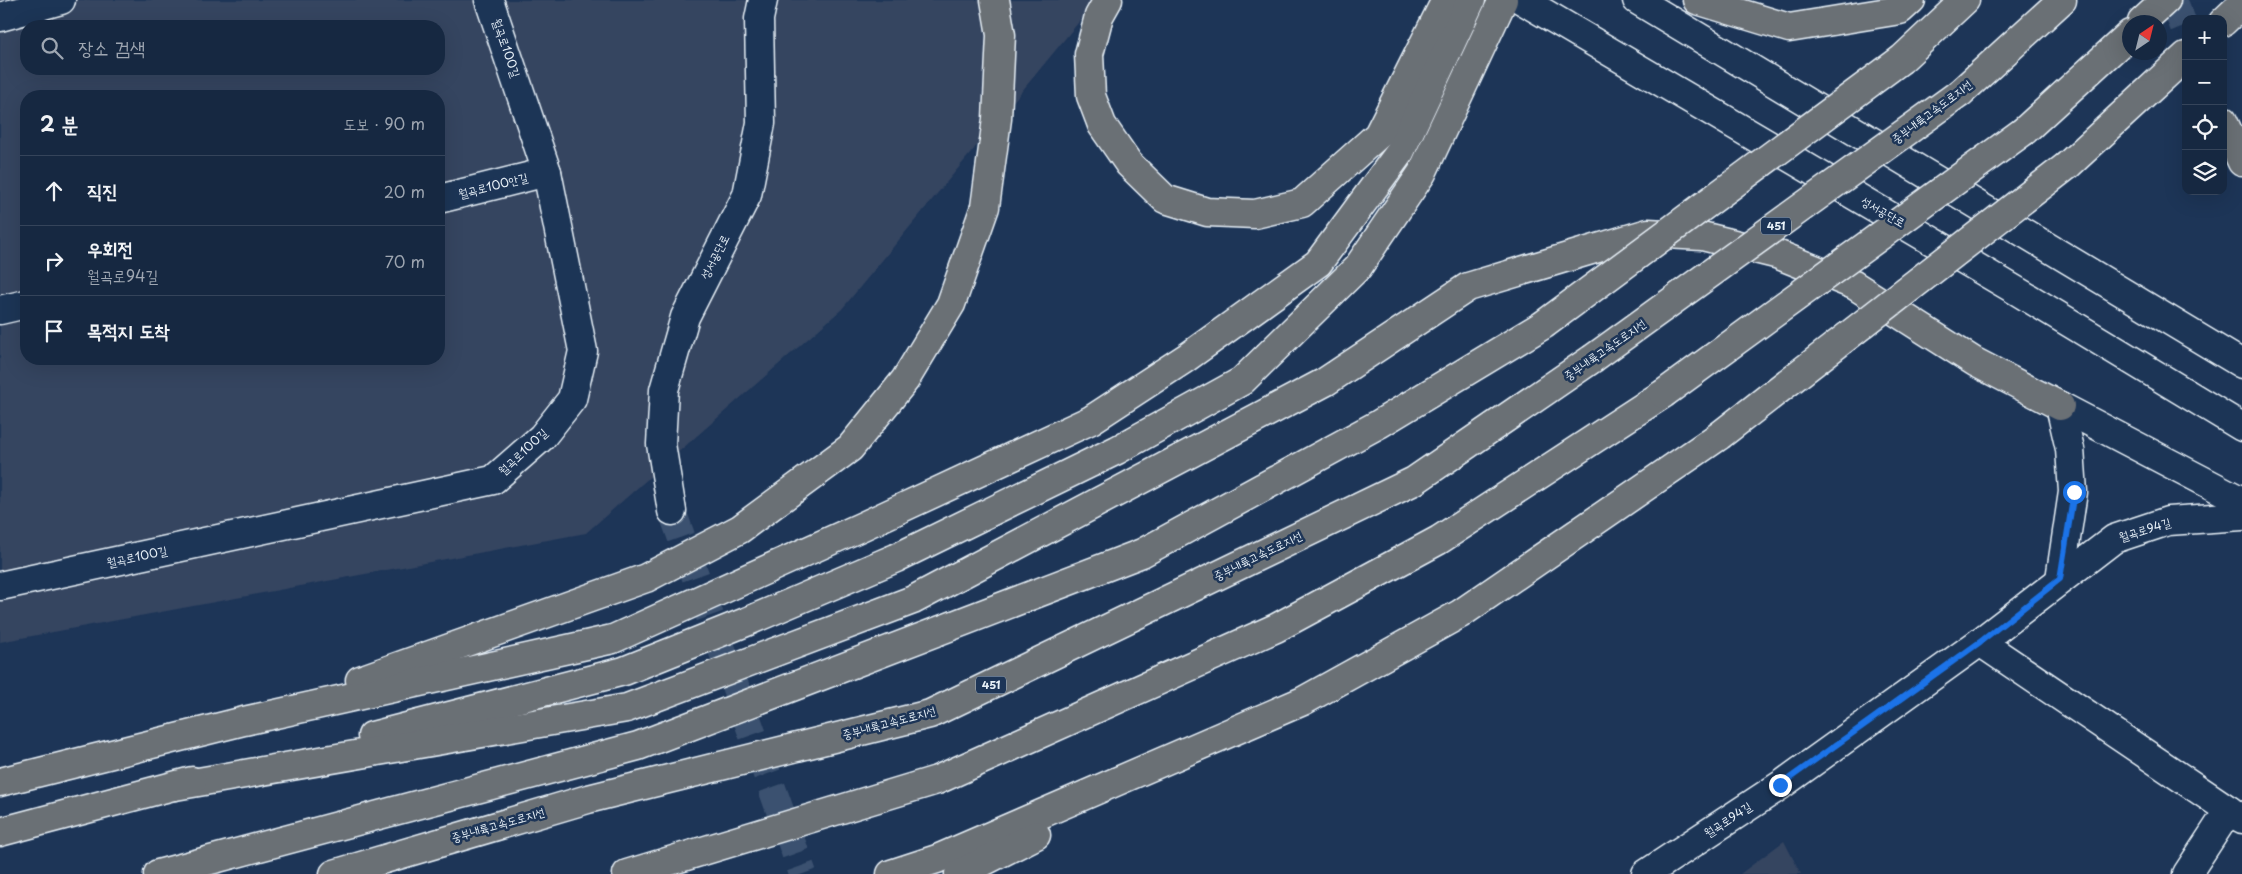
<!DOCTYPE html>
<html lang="ko">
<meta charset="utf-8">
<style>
:root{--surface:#162841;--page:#1f3048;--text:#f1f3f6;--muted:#9ea6b1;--line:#35445a}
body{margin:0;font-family:"Playpen Sans","Poor Story",sans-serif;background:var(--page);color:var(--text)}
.controls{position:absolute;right:15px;top:15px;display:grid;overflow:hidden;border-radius:10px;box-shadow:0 5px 20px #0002}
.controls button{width:45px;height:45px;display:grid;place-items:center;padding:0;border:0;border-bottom:1px solid var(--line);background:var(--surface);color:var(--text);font:25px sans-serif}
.compass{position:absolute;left:2122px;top:15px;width:45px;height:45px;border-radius:50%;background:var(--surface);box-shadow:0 5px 20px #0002;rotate:35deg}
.stop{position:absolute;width:15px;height:15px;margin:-11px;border:4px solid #1a73e8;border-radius:50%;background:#fff}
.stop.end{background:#1a73e8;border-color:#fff;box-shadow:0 1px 5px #0008}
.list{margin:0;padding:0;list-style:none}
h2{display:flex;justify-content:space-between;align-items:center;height:65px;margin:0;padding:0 20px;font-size:21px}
h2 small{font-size:16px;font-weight:400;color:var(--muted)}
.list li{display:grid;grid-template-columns:32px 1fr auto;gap:15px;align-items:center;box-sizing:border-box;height:70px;padding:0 20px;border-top:1px solid var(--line)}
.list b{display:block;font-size:19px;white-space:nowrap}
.list p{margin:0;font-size:16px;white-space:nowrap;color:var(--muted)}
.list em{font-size:16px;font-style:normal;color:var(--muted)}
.icon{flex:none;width:28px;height:28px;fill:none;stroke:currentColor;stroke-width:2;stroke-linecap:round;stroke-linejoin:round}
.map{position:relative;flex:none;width:2242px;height:874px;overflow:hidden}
.search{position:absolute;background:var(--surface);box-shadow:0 5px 20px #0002;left:20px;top:20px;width:425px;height:55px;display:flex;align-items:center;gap:12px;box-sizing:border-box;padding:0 18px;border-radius:20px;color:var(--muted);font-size:19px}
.panel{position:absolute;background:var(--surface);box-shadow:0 5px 20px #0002;left:20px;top:90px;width:425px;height:275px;border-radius:20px}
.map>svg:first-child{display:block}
.built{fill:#344460;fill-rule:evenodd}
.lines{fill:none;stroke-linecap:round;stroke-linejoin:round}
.tertiary-tunnel{stroke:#3b516f;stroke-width:28;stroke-dasharray:28 14;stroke-linecap:butt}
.motorway-tunnel{stroke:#3b516f;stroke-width:28;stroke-dasharray:28 14;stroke-linecap:butt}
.minor-casing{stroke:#e8f1f8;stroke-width:31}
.tertiary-casing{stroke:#e8f1f8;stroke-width:31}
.secondary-casing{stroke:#e8f1f8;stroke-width:31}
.trunk-casing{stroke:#e8f1f8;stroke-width:31}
.motorway-casing{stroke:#e8f1f8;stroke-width:31}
.minor{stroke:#1d3557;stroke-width:28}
.tertiary{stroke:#1d3557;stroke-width:28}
.secondary{stroke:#1d3557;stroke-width:28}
.trunk{stroke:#6b6f75;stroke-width:28}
.motorway{stroke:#6b6f75;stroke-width:28}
.motorway-bridge-casing{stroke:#e8f1f8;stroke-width:31;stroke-linecap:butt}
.motorway-bridge{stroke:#6b6f75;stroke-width:28}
.route{stroke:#1a73e8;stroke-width:6}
.labels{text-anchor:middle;stroke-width:5;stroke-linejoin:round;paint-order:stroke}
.shield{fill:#1d3557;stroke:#abb9c8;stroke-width:1}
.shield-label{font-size:11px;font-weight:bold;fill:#e8f1f8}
.street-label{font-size:12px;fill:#e8f1f8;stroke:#1d3557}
</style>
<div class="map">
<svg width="2242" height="874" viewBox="0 0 2242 874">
<rect width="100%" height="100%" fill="#1d3557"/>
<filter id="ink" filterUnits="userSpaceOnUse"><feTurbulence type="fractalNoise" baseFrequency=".02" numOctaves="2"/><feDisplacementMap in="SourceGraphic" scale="10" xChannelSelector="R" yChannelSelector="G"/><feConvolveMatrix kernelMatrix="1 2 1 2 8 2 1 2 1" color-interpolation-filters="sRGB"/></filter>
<g filter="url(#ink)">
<g class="built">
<path d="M0 0H1097L842 309 586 533 0 642ZM26 26H439V69H26ZM26 96H439V359H26Z"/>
<path d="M1784 841 1801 874H1740Z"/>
</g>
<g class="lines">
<path class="tertiary-tunnel" d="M672 511 803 874"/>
<path class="motorway-tunnel" d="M2173 0 2186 31"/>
<g class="minor-casing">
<g id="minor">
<path d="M0 17 61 0"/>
<path d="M439 199 547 172"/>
<path d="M0 310 26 304"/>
<path d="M0 586 493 480 542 437 572 399 583 351 547 172 489 0"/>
<path d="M1980 642 2242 819"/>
<path d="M2187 874 2229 810"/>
</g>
</g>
<g class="tertiary-casing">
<g id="tertiary">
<path d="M2060 406 2070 449 2073 492 2060 579"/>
<path d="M672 511 661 444 664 390 685 317 747 195 761 123 759 19 763 0"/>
<path d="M1646 874 1781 785 1980 642 2114 539 2168 521 2242 516"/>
</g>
</g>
<g class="secondary-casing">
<g id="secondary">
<path d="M1522 0 2017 291 2242 427"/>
<path d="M1637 0 2242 364"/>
<path d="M2060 406 2242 501"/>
</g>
</g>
<g class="trunk-casing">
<path id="trunk" d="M1108 0 1099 16 1089 54 1091 96 1102 125 1129 164 1165 199 1207 212 1255 214 1302 203 1378 135 1446 0"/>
</g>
<g class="motorway-casing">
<g id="motorway">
<path d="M1697 0 1789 28 1900 10 1911 0"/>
<path d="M2142 22 2166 0"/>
<path d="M2223 22 2242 4"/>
<path d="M1902 59 1965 0"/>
<path d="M1960 93 2062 0"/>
<path d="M2223 121 2242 162"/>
<path d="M2024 131 2130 34"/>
<path d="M2068 165 2186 56"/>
<path d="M360 680 646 578 740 529 850 448 905 380 951 304 985 207 997 119 1001 35 995 0"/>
<path d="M372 736 624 671 746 622 896 558 1117 450 1242 381 1358 267 1422 173 1503 0"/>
<path d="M0 782 244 721 613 639 863 526 1091 420 1186 358 1318 263 1400 152 1471 0"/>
<path d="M175 786 627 708 913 600 1325 382 1468 287 1648 233 1702 236 1779 255 1854 285 1975 362 2060 406"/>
<path d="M0 832 192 781"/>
<path d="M158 874 638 746 1142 553 1379 424 1543 325"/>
<path d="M334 874 588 799 930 714 1414 481 1592 359"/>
<path d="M627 874 937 780 1276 628 1439 540 1663 394"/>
<path d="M891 874 937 859 1303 701 1460 614 1719 436"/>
<path d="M959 874 1036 835"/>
</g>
</g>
<use href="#minor" class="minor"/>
<use href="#tertiary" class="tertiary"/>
<use href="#secondary" class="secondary"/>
<use href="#trunk" class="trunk"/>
<use href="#motorway" class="motorway"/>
<g class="motorway-bridge-casing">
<g id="motorway-bridge">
<path d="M1543 325 1902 59"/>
<path d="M1592 359 1960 93"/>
<path d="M1663 394 2024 131"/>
<path d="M1719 436 2068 165"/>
</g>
</g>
<use href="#motorway-bridge" class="motorway-bridge"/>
</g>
</g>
<g class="lines" filter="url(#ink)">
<path class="route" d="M1780 785 1980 642 2060 579 2074 492"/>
</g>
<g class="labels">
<g class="shield">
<rect x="1761" y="217.5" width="30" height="17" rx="4"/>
<rect x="976" y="676.5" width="30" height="17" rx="4"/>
</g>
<g class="shield-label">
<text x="1776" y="230">451</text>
<text x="991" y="689">451</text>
</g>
<g class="street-label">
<text transform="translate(506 48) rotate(71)" y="4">월곡로100길</text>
<text transform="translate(1932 112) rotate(-37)" y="4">중부내륙고속도로지선</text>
<text transform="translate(493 186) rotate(-14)" y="4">월곡로100안길</text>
<text transform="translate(1883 212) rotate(30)" y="4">성서공단로</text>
<text transform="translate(715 257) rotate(-63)" y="4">성서공단로</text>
<text transform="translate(1605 350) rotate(-35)" y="4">중부내륙고속도로지선</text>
<text transform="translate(523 452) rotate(-43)" y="4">월곡로100길</text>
<text transform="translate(2145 530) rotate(-17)" y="4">월곡로94길</text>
<text transform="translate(1258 556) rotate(-26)" y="4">중부내륙고속도로지선</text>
<text transform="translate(137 557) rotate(-12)" y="4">월곡로100길</text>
<text transform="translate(889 723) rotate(-15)" y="4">중부내륙고속도로지선</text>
<text transform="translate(1728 820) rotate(-33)" y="4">월곡로94길</text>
<text transform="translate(498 825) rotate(-16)" y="4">중부내륙고속도로지선</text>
</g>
</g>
</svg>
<div class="controls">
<button>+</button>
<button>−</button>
<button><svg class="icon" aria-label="locate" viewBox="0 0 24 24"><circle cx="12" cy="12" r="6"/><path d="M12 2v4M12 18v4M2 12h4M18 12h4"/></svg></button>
<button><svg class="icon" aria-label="layers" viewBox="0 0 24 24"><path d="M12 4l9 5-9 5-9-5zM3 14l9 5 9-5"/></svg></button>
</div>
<svg class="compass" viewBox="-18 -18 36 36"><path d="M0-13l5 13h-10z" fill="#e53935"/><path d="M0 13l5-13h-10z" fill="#9ea6b1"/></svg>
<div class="stop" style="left:2074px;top:492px"></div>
<div class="stop end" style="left:1780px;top:785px"></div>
<div class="search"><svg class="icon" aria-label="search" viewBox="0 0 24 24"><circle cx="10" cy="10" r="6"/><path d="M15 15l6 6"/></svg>장소 검색</div>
<section class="panel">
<h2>2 분<small>도보 · 90 m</small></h2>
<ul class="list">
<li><svg class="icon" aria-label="ahead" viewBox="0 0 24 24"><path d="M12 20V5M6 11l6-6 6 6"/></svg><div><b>직진</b></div><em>20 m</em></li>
<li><svg class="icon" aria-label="right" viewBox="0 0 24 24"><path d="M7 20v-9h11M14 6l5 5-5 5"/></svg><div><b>우회전</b><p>월곡로94길</p></div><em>70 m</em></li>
<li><svg class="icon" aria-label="arrive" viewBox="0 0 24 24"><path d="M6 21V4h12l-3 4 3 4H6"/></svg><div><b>목적지 도착</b></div></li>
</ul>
</section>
</div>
